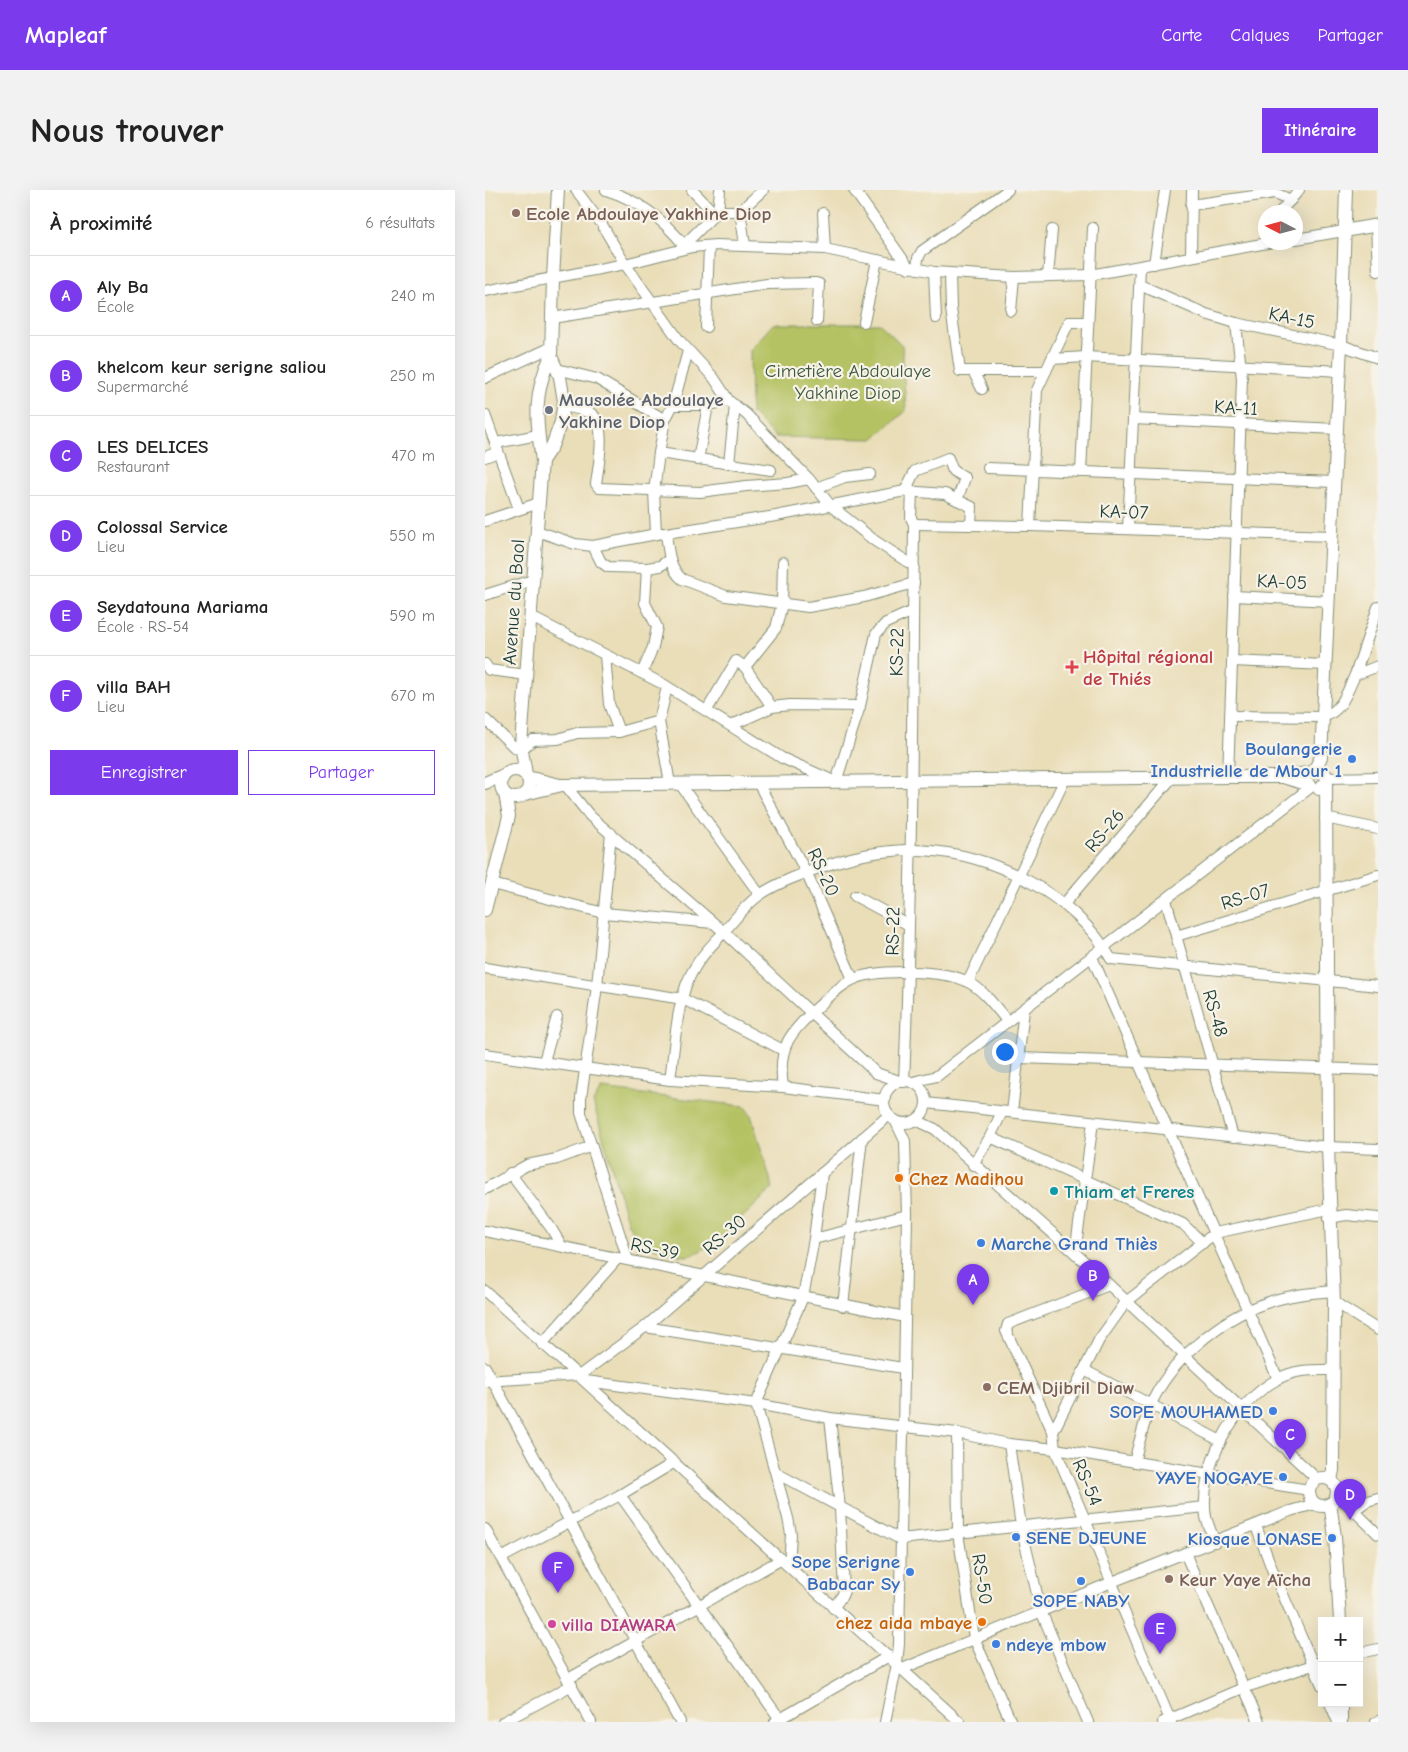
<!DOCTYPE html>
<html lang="fr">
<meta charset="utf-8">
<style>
:root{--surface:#fff;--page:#f2f2f2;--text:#222;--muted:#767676;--line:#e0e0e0;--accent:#7c3aed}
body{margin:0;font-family:"Comic Neue",sans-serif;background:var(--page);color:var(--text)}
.controls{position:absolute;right:15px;bottom:15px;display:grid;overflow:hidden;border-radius:0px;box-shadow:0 5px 20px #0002}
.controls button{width:45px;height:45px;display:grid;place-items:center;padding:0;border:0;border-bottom:1px solid var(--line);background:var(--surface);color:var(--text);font:25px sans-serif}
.compass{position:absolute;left:773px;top:15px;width:45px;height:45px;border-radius:50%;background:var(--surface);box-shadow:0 5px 20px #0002;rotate:276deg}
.you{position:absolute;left:519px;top:861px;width:18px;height:18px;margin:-12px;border:4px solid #fff;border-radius:50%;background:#1a73e8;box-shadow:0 0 0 8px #1a73e833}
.badge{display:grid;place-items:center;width:32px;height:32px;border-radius:50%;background:var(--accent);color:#fff;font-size:16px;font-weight:700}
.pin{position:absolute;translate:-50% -41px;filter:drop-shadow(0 1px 2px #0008)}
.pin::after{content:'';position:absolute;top:26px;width:18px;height:15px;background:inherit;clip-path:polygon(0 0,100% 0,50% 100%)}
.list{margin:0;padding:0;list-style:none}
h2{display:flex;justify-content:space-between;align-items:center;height:65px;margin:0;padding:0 20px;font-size:21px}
h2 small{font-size:16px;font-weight:400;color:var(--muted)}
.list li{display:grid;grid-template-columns:32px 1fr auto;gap:15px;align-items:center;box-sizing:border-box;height:80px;padding:0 20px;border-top:1px solid var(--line)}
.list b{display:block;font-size:19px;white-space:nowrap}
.list p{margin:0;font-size:16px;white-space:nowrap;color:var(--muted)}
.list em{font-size:16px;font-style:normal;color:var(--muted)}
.actions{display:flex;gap:10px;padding:15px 20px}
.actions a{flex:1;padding:11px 0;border:1px solid var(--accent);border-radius:0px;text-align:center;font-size:18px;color:var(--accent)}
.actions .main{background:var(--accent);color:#fff}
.map{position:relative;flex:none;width:893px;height:1532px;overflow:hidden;border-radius:0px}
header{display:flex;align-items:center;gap:30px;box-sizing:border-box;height:70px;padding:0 25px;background:var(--accent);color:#fff}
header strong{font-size:24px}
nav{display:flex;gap:28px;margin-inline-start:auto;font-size:18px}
.intro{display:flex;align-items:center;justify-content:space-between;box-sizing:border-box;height:120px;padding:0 30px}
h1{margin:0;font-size:35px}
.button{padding:12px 22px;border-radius:0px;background:var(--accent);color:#fff;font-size:18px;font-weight:700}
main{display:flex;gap:30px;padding:0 30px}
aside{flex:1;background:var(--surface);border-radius:0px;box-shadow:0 5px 20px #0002}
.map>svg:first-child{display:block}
.green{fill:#b5c264;stroke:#6a804c}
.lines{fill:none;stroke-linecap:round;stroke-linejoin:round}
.minor-casing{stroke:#848e76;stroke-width:12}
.major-casing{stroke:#848e76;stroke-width:14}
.minor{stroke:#fff;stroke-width:10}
.major{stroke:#fff;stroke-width:12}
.education-dot{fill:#8d6e63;stroke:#f7f3e8;stroke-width:2}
.worship-dot{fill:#6b7280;stroke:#f7f3e8;stroke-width:2}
.health-dot{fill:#e0444e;stroke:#f7f3e8;stroke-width:2}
.shop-dot{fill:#3f7fe0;stroke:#f7f3e8;stroke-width:2}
.food-dot{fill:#e8710a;stroke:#f7f3e8;stroke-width:2}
.culture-dot{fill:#0f9aa8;stroke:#f7f3e8;stroke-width:2}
.hotel-dot{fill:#d1479c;stroke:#f7f3e8;stroke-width:2}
.labels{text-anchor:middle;stroke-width:4.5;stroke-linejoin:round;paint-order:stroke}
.education-label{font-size:19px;font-weight:bold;fill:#785e54;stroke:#f7f3e8;text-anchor:start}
.street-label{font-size:19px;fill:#1f3d34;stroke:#f7f3e8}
.park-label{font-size:19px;fill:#3d583e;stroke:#f7f3e8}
.worship-label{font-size:19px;font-weight:bold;fill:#5b616d;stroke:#f7f3e8;text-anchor:start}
.health-label{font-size:19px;font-weight:bold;fill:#be3a42;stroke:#f7f3e8;text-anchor:start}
.shop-label{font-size:19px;font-weight:bold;fill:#366cbe;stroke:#f7f3e8;text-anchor:end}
.food-label{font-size:19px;font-weight:bold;fill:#c56008;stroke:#f7f3e8;text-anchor:start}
.culture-label{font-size:19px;font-weight:bold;fill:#0d838f;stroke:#f7f3e8;text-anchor:start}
.hotel-label{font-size:19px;font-weight:bold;fill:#b23c85;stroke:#f7f3e8;text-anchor:start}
</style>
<header>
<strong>Mapleaf</strong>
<nav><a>Carte</a><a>Calques</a><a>Partager</a></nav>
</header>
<div class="intro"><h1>Nous trouver</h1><a class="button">Itinéraire</a></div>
<main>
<aside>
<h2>À proximité<small>6 résultats</small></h2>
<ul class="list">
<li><span class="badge">A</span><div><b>Aly Ba</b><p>École</p></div><em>240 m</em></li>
<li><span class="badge">B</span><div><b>khelcom keur serigne saliou</b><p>Supermarché</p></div><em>250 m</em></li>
<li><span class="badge">C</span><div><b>LES DELICES</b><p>Restaurant</p></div><em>470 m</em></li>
<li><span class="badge">D</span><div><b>Colossal Service</b><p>Lieu</p></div><em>550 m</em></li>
<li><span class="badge">E</span><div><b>Seydatouna Mariama</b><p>École · RS-54</p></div><em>590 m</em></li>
<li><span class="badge">F</span><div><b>villa BAH</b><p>Lieu</p></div><em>670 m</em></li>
</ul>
<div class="actions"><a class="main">Enregistrer</a><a>Partager</a></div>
</aside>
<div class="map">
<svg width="893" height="1532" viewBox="0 0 893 1532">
<rect width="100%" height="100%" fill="#f7f3e8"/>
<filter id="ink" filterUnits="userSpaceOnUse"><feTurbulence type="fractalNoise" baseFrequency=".02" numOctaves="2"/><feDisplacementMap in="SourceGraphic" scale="10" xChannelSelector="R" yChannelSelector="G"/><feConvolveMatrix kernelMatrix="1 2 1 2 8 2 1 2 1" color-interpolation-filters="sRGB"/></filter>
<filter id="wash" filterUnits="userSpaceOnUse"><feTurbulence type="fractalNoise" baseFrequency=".0096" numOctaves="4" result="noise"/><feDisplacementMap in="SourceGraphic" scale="20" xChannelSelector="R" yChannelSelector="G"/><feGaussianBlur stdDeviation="1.12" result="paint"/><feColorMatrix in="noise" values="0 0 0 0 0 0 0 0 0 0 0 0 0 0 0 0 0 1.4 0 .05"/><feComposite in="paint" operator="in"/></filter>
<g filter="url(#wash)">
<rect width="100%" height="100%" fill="#eadeb9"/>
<g class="green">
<path d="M288 134H395L417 155 421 221 388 249 290 247 266 223 265 160Z"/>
<path d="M116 899 259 916 266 925 288 998C271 1014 224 1064 201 1066 190 1066 168 1057 156 1054L143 1034 108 912Z"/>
</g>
</g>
<g filter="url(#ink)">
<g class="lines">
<g class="minor-casing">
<g id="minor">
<path d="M91 0 116 33 140 74 194 150 229 188 244 211 261 224 324 289 346 316 390 351 429 376"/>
<path d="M121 0C153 10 178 29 199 55"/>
<path d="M207 0 230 24"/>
<path d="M235 0 233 21H255L278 0"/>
<path d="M369 0 424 78"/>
<path d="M706 15 790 3 806 10"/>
<path d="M255 21 260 55"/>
<path d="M795 22 814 0"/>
<path d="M338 23 340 59"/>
<path d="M891 35 893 81"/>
<path d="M811 49 859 41"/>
<path d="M195 59 233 21"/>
<path d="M706 66 707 0"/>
<path d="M669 74 680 0"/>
<path d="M432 79 433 68 437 61 523 0"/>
<path d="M449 82 451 128"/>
<path d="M465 84 466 119 475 181H561"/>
<path d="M563 86 567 40"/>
<path d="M655 95 721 124 751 133 856 155 893 168"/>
<path d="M0 101 140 74 207 57 231 55 340 59 449 82 529 87 605 85 788 52"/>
<path d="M526 121 529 87"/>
<path d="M67 128 282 94 331 93 334 94 332 131"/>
<path d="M379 132 392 70"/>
<path d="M221 137 224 56"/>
<path d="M567 169 601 167 855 181"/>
<path d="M72 179 112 189 180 230"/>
<path d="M488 181 497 199"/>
<path d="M0 188 67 157"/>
<path d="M188 215H223"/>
<path d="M78 216C86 218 101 219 108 225 122 237 113 278 111 294L114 298 215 302 261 296 303 293 324 289"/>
<path d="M0 225 34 319"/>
<path d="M648 229 852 239"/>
<path d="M11 253 53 245"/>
<path d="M174 263 286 280"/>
<path d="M0 267 13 262"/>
<path d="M213 270 223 215 244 211"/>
<path d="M244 274 250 215"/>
<path d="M503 278 849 292"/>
<path d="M596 282 608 38"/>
<path d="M331 298 360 287 385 284"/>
<path d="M420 301 430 281 463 268 468 281 480 288 472 310"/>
<path d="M0 331 54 313"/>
<path d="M429 334 545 336 847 346"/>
<path d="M545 336 552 200 584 132H602"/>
<path d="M643 339 655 77"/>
<path d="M52 341 90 354 108 356 177 343"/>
<path d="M171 343 169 301 174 263 180 230 188 215 203 161"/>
<path d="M108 356 116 372 123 377 162 378 175 376 185 369"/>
<path d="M429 393 379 407 323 417 241 406 197 389C184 378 183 359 181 343L291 326 420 301 460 304 487 317 486 335"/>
<path d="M0 405 48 390"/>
<path d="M749 406 844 411"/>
<path d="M46 427 178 494 297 568 351 592 375 516 391 444 401 433 428 421"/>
<path d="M120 465 124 514 134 542"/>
<path d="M747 471 841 475"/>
<path d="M0 474 4 480 42 485"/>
<path d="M260 477 291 438 297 414 298 372"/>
<path d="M157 483 168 457 172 437 160 413 162 378"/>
<path d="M870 485 893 417"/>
<path d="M222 520 251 471 260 477 287 517"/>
<path d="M745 526 838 527C857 521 862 502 870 485L893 476"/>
<path d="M0 529 29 557 37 559 48 550 73 549 92 543 134 542 174 531 182 497"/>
<path d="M174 531 185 594"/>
<path d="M247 535 287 517 305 515 375 516"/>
<path d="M743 587 757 189 751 133"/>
<path d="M842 588 893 587"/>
<path d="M273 593 321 682 368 789"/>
<path d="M195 594 275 705"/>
<path d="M81 596 105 626 239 742 391 883 417 892"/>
<path d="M840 628 893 639"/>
<path d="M126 643 112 796 96 908V923L143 1070"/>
<path d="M7 694 119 723 228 733"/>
<path d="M370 706 424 735"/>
<path d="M681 710 748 947"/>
<path d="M579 714 685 590"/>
<path d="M691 746 893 685"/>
<path d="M607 767 793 1189"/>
<path d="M0 778 198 809 298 860"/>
<path d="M483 792 580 589"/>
<path d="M0 864 185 890 298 897 400 910"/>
<path d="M534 868 893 880"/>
<path d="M59 871 72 827"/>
<path d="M185 890C190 856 191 806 210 777 218 763 229 753 239 742 250 729 261 714 276 704 293 693 312 686 331 679 406 651 474 653 545 692 576 709 609 737 626 769L893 796"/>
<circle cx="420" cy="912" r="21"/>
<path d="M419 892C427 706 427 520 429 334L426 328 427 301"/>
<path d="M428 892 452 886 826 597"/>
<path d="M298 897C292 856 305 843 334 816 344 807 354 796 367 790 390 778 460 780 483 792 499 800 512 819 523 832"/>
<path d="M441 913 843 957 893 959"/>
<path d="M527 922 539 820"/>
<path d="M431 930 450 939 590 1063 832 1289"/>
<path d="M505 947 698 1034 718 1053"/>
<path d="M488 975 505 947 517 922"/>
<path d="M25 983 66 1038 76 1055"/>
<path d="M0 999 42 975 72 969 107 956"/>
<path d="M844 1028 861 1025 893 1028"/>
<path d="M0 1041 420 1127"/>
<path d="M329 1049 422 1025"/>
<path d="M590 1063 608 932"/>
<path d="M624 1095 523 1134 521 1141 568 1242 570 1259 686 1532"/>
<path d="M0 1101 475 1532"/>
<path d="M849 1112 893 1140"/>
<path d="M358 1116 377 948"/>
<path d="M160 1137 418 1178"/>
<path d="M57 1154 133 1068"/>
<path d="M0 1177 195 1532"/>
<path d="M599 1180 734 1250"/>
<path d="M0 1191 95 1185 160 1137 404 925"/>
<path d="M101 1191 271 1214 345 1228 472 1243 524 1254 570 1259 824 1300"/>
<path d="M345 1228 355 1318 359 1401 357 1406 348 1418"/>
<path d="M568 1242 614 1150 641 1112 730 1043 844 1019"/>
<path d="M472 1243 473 1343 489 1448 526 1532"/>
<path d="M524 1254 536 1336 556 1421 603 1532"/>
<path d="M649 1272C654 1254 658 1235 665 1217 683 1172 736 1128 781 1113 803 1105 825 1103 849 1101"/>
<path d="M291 1283 415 1349 720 1317"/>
<path d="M852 1304 893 1344"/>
<path d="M135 1305 297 1532"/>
<path d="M868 1321 882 1311 893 1308"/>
<path d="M771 1336 787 1379 837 1495"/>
<path d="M0 1339 106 1532"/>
<path d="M730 1352C727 1344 723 1335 721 1327 713 1277 749 1212 793 1189 810 1179 829 1180 848 1180"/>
<path d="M700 1363 774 1532"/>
<path d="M16 1368 135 1305 190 1272"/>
<path d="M304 1376 306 1344 303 1328 271 1214 318 1107 329 1049 337 983"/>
<path d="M874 1463 893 1459"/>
<path d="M417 1479 627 1392 805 1321 830 1314"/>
<path d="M83 1489 297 1369"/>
<path d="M845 1513 853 1532"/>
<path d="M18 1532 87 1495"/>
<path d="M290 1532 404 1466"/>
<path d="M400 1532 412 1474 414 1454 422 1025 420 951 410 930"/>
<path d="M678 1532 758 1498 837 1472"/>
<path d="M891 1532 893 1531"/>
</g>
</g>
<g class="major-casing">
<g id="major">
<path d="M859 41 893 35"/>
<path d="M57 271 67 256 76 232 79 211 75 187 66 166 68 88 73 0"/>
<circle cx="30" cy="594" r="14"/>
<path d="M829 581 836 567 856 155 861 0"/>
<path d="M41 584 36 555 57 271C51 231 48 203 66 166"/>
<path d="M803 586 836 581 841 585 842 592 834 599"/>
<path d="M42 587 75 595"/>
<path d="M0 593 19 585"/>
<path d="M841 595 843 957 849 1112 848 1280 846 1290"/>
<path d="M40 604 77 595 743 587H798L824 595"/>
<path d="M0 720 24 626 20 604"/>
<circle cx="838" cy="1302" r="14"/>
<path d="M845 1314 850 1346 855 1431"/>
<path d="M856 1532V1513"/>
</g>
</g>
<use href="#minor" class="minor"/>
<use href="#major" class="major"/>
</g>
</g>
<g class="education-dot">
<circle cx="31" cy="23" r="5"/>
<circle cx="502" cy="1197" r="5"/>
<circle cx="684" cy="1389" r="5"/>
</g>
<circle class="worship-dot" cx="64" cy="220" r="5"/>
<path class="health-dot" d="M584.5 469.5h5v5h5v5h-5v5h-5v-5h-5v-5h5z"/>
<g class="shop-dot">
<circle cx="867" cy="569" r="5"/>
<circle cx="496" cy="1053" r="5"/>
<circle cx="788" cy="1221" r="5"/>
<circle cx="798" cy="1287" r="5"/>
<circle cx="531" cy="1347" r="5"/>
<circle cx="847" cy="1348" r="5"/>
<circle cx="425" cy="1382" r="5"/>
<circle cx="596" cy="1391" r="5"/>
<circle cx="511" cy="1454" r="5"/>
</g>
<g class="food-dot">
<circle cx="414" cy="988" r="5"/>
<circle cx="497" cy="1432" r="5"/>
</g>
<circle class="culture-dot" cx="569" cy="1001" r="5"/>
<circle class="hotel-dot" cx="67" cy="1434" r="5"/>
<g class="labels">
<g class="education-label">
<text x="41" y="30">Ecole Abdoulaye Yakhine Diop</text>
<text x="512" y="1204">CEM Djibril Diaw</text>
<text x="694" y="1396">Keur Yaye Aïcha</text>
</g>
<g class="street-label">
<text transform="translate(807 127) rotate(12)" y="7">KA-15</text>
<text transform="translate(751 217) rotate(3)" y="7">KA-11</text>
<text transform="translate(639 321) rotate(2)" y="7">KA-07</text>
<text transform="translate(797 391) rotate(3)" y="7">KA-05</text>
<text transform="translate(28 412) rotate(-86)" y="7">Avenue du Baol</text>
<text transform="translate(411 462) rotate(-89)" y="7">KS-22</text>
<text transform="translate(619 640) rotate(-50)" y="7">RS-26</text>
<text transform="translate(339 682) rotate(65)" y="7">RS-20</text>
<text transform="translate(760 706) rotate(-17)" y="7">RS-07</text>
<text transform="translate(407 741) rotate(-89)" y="7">RS-22</text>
<text transform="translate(731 823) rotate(74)" y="7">RS-48</text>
<text transform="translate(239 1044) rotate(-41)" y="7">RS-30</text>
<text transform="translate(170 1058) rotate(12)" y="7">RS-39</text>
<text transform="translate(603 1292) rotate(67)" y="7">RS-54</text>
<text transform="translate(498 1389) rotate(81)" y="7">RS-50</text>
</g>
<g class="park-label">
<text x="363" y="187">Cimetière Abdoulaye<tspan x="363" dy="22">Yakhine Diop</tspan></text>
</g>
<g class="worship-label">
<text x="74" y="216">Mausolée Abdoulaye<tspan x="74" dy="22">Yakhine Diop</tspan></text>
</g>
<g class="health-label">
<text x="598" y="473">Hôpital régional<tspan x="598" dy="22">de Thiés</tspan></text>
</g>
<g class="shop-label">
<text x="857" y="565">Boulangerie<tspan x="857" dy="22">Industrielle de Mbour 1</tspan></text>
<text x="506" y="1060" text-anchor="start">Marche Grand Thiès</text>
<text x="778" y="1228">SOPE MOUHAMED</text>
<text x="788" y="1294">YAYE NOGAYE</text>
<text x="541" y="1354" text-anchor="start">SENE DJEUNE</text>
<text x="837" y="1355">Kiosque LONASE</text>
<text x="415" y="1378">Sope Serigne<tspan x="415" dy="22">Babacar Sy</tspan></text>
<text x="596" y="1417" text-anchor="middle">SOPE NABY</text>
<text x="521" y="1461" text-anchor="start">ndeye mbow</text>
</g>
<g class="food-label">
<text x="424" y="995">Chez Madihou</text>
<text x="487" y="1439" text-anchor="end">chez aida mbaye</text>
</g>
<g class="culture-label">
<text x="579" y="1008">Thiam et Freres</text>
</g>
<g class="hotel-label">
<text x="77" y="1441">villa DIAWARA</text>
</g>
</g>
</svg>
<div class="controls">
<button>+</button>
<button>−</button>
</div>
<svg class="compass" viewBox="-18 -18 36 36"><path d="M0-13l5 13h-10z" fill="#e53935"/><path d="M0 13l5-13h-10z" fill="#767676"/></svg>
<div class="you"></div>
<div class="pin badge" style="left:488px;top:1115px">A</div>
<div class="pin badge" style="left:608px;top:1111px">B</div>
<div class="pin badge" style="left:805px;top:1270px">C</div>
<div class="pin badge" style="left:865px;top:1330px">D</div>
<div class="pin badge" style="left:675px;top:1464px">E</div>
<div class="pin badge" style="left:73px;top:1403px">F</div>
</div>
</main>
